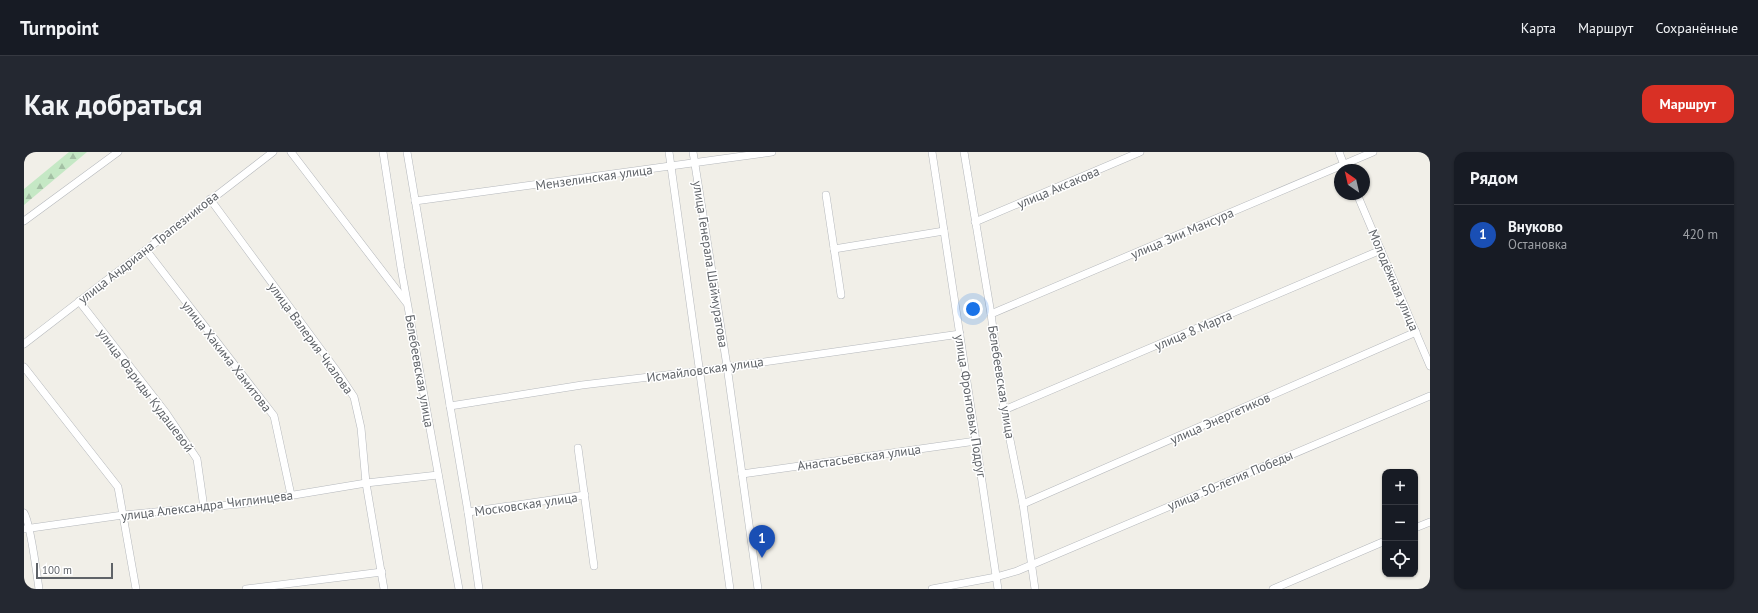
<!DOCTYPE html>
<html lang="ru">
<meta charset="utf-8">
<style>
:root{--surface:#171b24;--page:#242831;--text:#f1f3f6;--muted:#9ea1a6;--line:#363941;--accent:#d93025}
body{margin:0;font-family:"PT Sans",sans-serif;background:var(--page);color:var(--text)}
.controls{position:absolute;right:12px;bottom:12px;display:grid;overflow:hidden;border-radius:8px;box-shadow:0 1px 3px #0004}
.controls button{width:36px;height:36px;display:grid;place-items:center;padding:0;border:0;border-bottom:1px solid var(--line);background:var(--surface);color:var(--text);font:20px sans-serif}
.compass{position:absolute;left:1310px;top:12px;width:36px;height:36px;border-radius:50%;background:var(--surface);box-shadow:0 1px 3px #0004;rotate:326deg}
.scale{position:absolute;left:12px;bottom:10px;width:77px;box-sizing:border-box;padding-left:4px;border:2px solid #5f6368;border-top:0;font-size:11px;line-height:14px;white-space:nowrap;color:#5f6368;-webkit-text-stroke:3px #fff;paint-order:stroke}
.you{position:absolute;left:949px;top:157px;width:14px;height:14px;margin:-10px;border:3px solid #fff;border-radius:50%;background:#1a73e8;box-shadow:0 0 0 6px #1a73e833}
.badge{display:grid;place-items:center;width:26px;height:26px;border-radius:50%;background:var(--accent);color:#fff;font-size:13px;font-weight:700}
.pin{position:absolute;translate:-50% -33px;filter:drop-shadow(0 1px 2px #0008)}
.pin::after{content:'';position:absolute;top:21px;width:14px;height:12px;background:inherit;clip-path:polygon(0 0,100% 0,50% 100%)}
.list{margin:0;padding:0;list-style:none}
h2{display:flex;justify-content:space-between;align-items:center;height:52px;margin:0;padding:0 16px;font-size:17px}
h2 small{font-size:13px;font-weight:400;color:var(--muted)}
.list li{display:grid;grid-template-columns:26px 1fr auto;gap:12px;align-items:center;box-sizing:border-box;height:60px;padding:0 16px;border-top:1px solid var(--line)}
.list b{display:block;font-size:15px;white-space:nowrap}
.list p{margin:0;font-size:13px;white-space:nowrap;color:var(--muted)}
.list em{font-size:13px;font-style:normal;color:var(--muted)}
.icon{flex:none;width:22px;height:22px;fill:none;stroke:currentColor;stroke-width:2;stroke-linecap:round;stroke-linejoin:round}
.map{position:relative;flex:none;width:1406px;height:437px;overflow:hidden;border-radius:12px}
header{display:flex;align-items:center;gap:24px;box-sizing:border-box;height:56px;padding:0 20px;background:var(--surface);border-bottom:1px solid var(--line)}
header strong{font-size:19px}
nav{display:flex;gap:22px;margin-inline-start:auto;font-size:14px}
.intro{display:flex;align-items:center;justify-content:space-between;box-sizing:border-box;height:96px;padding:0 24px}
h1{margin:0;font-size:28px}
.button{padding:10px 18px;border-radius:12px;background:var(--accent);color:#fff;font-size:14px;font-weight:700}
main{display:flex;gap:24px;padding:0 24px}
aside{flex:1;background:var(--surface);border-radius:12px;box-shadow:0 1px 3px #0004}
.map>svg:first-child{display:block}
.forest{fill:url(#forest-firs)}
.lines{fill:none;stroke-linecap:round;stroke-linejoin:round}
.minor-casing{stroke:#b5b8bc;stroke-width:8}
.minor{stroke:#fff;stroke-width:7}
.labels{text-anchor:middle;stroke-width:3;stroke-linejoin:round;paint-order:stroke}
.street-label{font-size:13px;fill:#5f6368;stroke:#fff}
</style>
<header>
<strong>Turnpoint</strong>
<nav><a>Карта</a><a>Маршрут</a><a>Сохранённые</a></nav>
</header>
<div class="intro"><h1>Как добраться</h1><a class="button">Маршрут</a></div>
<main>
<div class="map">
<svg width="1406" height="437" viewBox="0 0 1406 437">
<defs>
<pattern id="forest-firs" width="22" height="20" patternUnits="userSpaceOnUse"><rect width="22" height="20" fill="#c5e8c5"/><path d="M5 1l3.5 6h-7zM16 11l3.5 6h-7z" fill="#a3c0a4"/></pattern>
</defs>
<rect width="100%" height="100%" fill="#f1efe8"/>
<path class="forest" d="M45 0H63L0 53V37Z"/>
<g class="lines">
<g class="minor-casing">
<g id="minor">
<path d="M267 0 382 150"/>
<path d="M359 0 377 116 435 437"/>
<path d="M383 0 444 360 455 437"/>
<path d="M645 0 706 437"/>
<path d="M669 0 703 214 734 437"/>
<path d="M908 0 952 289 974 437"/>
<path d="M940 0 967 162 980 258 999 352 1011 437"/>
<path d="M1315 0 1322 18"/>
<path d="M1333 42 1406 214"/>
<path d="M802 43 817 143"/>
<path d="M186 47 312 218 330 245 337 276 342 331 360 437"/>
<path d="M391 49 748 0"/>
<path d="M0 69 94 0"/>
<path d="M951 70 1116 0"/>
<path d="M810 97 920 79"/>
<path d="M122 98 250 264 267 343"/>
<path d="M55 149 142 261 173 307 180 356"/>
<path d="M967 162 1349 0"/>
<path d="M0 192 249 0"/>
<path d="M0 215 94 335 112 437"/>
<path d="M426 254 558 233 676 219 936 182"/>
<path d="M980 258 1357 98"/>
<path d="M554 296 570 414"/>
<path d="M718 322 952 289"/>
<path d="M999 352 1392 180"/>
<path d="M444 360 561 343"/>
<path d="M0 361C6 369 13 423 15 437"/>
<path d="M1391 376 1406 370"/>
<path d="M0 377 99 363 216 352 342 331 414 323"/>
<path d="M222 437 358 420"/>
<path d="M908 437 972 425 993 419 1406 244"/>
<path d="M1249 437 1361 389"/>
</g>
</g>
<use href="#minor" class="minor"/>
</g>
<g class="labels">
<g class="street-label">
<text transform="translate(570 25) rotate(-8)" y="5">Мензелинская улица</text>
<text transform="translate(1034 35) rotate(-23)" y="5">улица Аксакова</text>
<text transform="translate(1158 81) rotate(-23)" y="5">улица Зии Мансура</text>
<text transform="translate(124 95) rotate(-38)" y="5">улица Андриана Трапезникова</text>
<text transform="translate(687 112) rotate(81)" y="5">улица Генерала Шаймуратова</text>
<text transform="translate(1370 128) rotate(67)" y="5">Молодёжная улица</text>
<text transform="translate(1169 178) rotate(-23)" y="5">улица 8 Марта</text>
<text transform="translate(287 186) rotate(54)" y="5">улица Валерия Чкалова</text>
<text transform="translate(203 204) rotate(52)" y="5">улица Хакима Хамитова</text>
<text transform="translate(681 217) rotate(-8)" y="5">Исмайловская улица</text>
<text transform="translate(396 219) rotate(80)" y="5">Белебеевская улица</text>
<text transform="translate(978 230) rotate(81)" y="5">Белебеевская улица</text>
<text transform="translate(122 238) rotate(53)" y="5">улица Фариды Кудашевой</text>
<text transform="translate(947 254) rotate(81)" y="5">улица Фронтовых Подруг</text>
<text transform="translate(1196 266) rotate(-24)" y="5">улица Энергетиков</text>
<text transform="translate(835 305) rotate(-8)" y="5">Анастасьевская улица</text>
<text transform="translate(1206 328) rotate(-23)" y="5">улица 50-летия Победы</text>
<text transform="translate(502 352) rotate(-8)" y="5">Московская улица</text>
<text transform="translate(183 353) rotate(-7)" y="5">улица Александра Чиглинцева</text>
</g>
</g>
</svg>
<div class="controls">
<button>+</button>
<button>−</button>
<button><svg class="icon" aria-label="locate" viewBox="0 0 24 24"><circle cx="12" cy="12" r="6"/><path d="M12 2v4M12 18v4M2 12h4M18 12h4"/></svg></button>
</div>
<svg class="compass" viewBox="-18 -18 36 36"><path d="M0-13l5 13h-10z" fill="#e53935"/><path d="M0 13l5-13h-10z" fill="#9ea1a6"/></svg>
<div class="scale">100 m</div>
<div class="you"></div>
<div class="pin badge" style="left:738px;top:406px;background:#1a4fb4">1</div>
</div>
<aside>
<h2>Рядом<small></small></h2>
<ul class="list">
<li><span class="badge" style="background:#1a4fb4">1</span><div><b>Внуково</b><p>Остановка</p></div><em>420 m</em></li>
</ul>
</aside>
</main>
